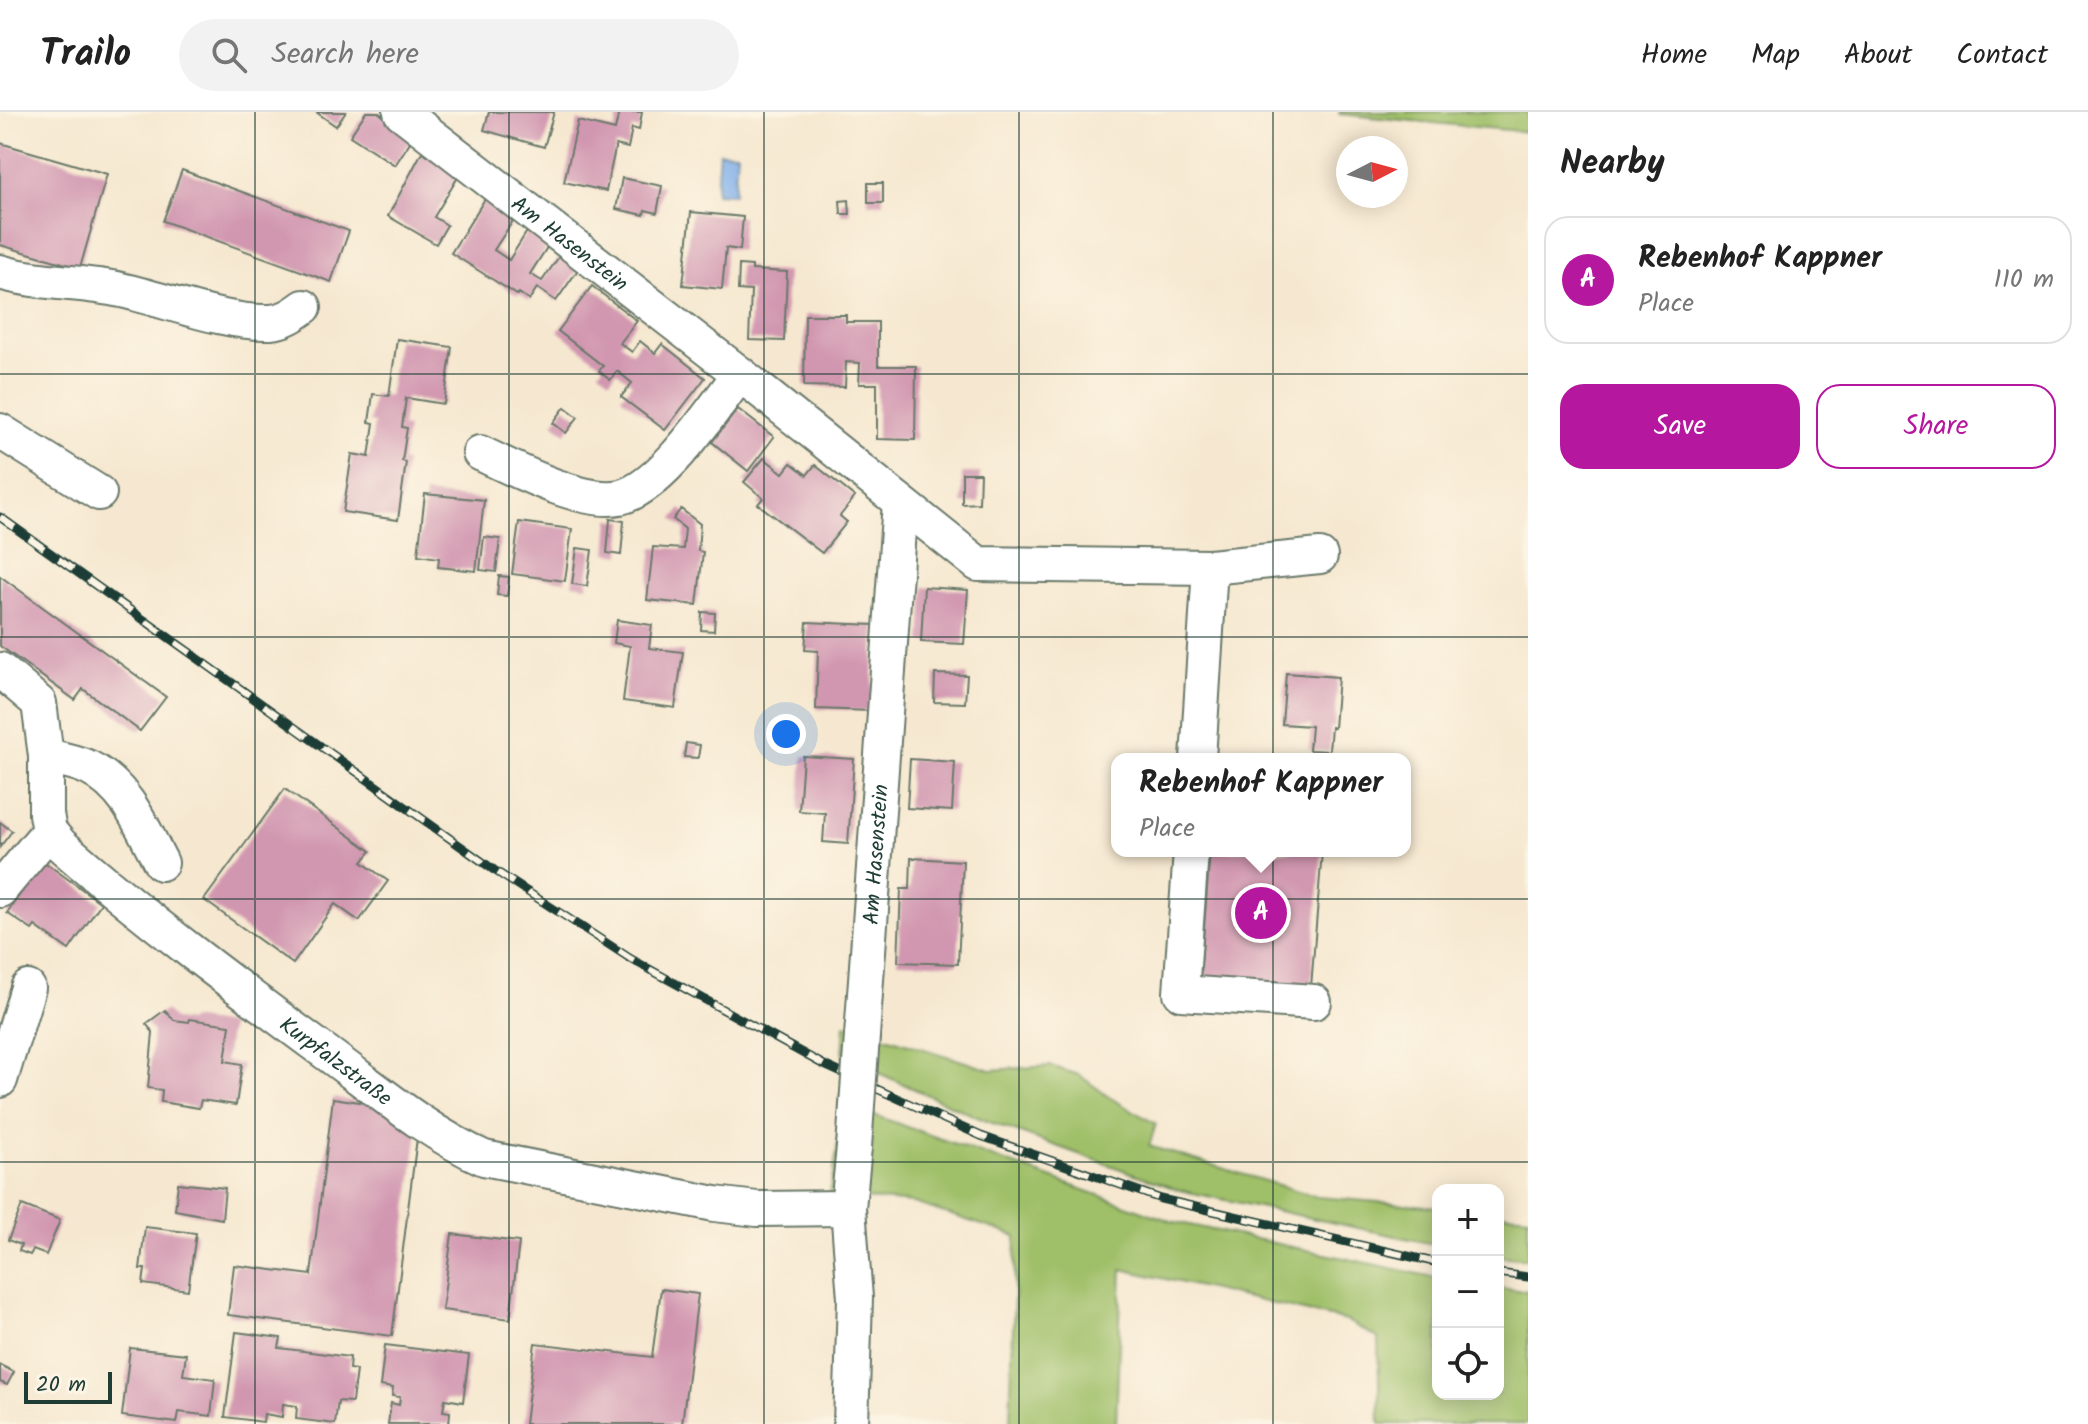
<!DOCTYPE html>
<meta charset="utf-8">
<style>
:root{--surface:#fff;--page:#f2f2f2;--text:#222;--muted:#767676;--line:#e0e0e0;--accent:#b5179e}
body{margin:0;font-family:Kalam,sans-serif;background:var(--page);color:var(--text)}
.controls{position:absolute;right:24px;bottom:24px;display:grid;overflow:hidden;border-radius:16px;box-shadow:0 4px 20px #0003}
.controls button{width:72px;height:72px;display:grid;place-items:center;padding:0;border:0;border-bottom:2px solid var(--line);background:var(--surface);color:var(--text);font:40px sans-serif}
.compass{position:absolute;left:1336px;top:24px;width:72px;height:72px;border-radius:50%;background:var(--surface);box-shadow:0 4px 20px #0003;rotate:84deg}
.scale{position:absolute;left:24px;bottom:20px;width:88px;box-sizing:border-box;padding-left:8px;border:4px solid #1f3d34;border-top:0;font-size:22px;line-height:28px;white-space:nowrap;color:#1f3d34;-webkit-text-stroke:6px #fcf5e5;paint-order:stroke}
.you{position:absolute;left:786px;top:622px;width:28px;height:28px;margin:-20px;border:6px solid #fff;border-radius:50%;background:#1a73e8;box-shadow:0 0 0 12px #1a73e833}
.badge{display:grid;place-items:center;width:52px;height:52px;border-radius:50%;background:var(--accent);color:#fff;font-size:26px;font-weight:700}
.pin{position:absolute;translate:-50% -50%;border:4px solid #fff;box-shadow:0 2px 8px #0006}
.popup{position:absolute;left:1111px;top:641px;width:300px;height:104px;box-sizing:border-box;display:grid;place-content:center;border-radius:16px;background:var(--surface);filter:drop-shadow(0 2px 6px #0005);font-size:26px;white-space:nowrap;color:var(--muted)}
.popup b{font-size:30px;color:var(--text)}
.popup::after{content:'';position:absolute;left:50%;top:100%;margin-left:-16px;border:16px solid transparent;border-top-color:var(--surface)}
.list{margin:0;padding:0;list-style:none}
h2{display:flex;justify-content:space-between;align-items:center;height:104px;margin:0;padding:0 32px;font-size:34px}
h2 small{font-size:26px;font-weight:400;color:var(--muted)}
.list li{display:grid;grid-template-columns:52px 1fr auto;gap:24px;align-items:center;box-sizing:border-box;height:128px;margin:0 16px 16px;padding:0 16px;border:2px solid var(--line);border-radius:24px}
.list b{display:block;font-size:30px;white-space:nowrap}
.list p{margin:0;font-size:26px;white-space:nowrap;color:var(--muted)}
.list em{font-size:26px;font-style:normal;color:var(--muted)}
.actions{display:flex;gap:16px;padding:24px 32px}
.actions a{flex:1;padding:18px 0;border:2px solid var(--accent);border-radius:24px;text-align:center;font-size:28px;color:var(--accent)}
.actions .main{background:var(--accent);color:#fff}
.icon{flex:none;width:44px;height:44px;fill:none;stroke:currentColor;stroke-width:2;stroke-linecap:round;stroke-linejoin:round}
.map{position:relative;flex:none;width:1528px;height:1312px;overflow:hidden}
header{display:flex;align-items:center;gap:48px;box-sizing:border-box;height:112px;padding:0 40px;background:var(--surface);border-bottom:2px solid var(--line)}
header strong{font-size:38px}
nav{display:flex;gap:44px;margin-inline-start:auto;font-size:28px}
.search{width:560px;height:72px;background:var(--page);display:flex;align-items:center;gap:20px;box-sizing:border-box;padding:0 28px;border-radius:44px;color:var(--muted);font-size:30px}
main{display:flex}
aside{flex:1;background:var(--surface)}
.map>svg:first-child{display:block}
.green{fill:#9fbf68;stroke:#5f7e4e;stroke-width:2}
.water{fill:#7fafea;stroke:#4f768f;stroke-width:2}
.building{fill:#d197b0}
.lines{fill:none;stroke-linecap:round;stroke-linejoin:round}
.minor-casing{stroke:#6a796b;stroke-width:38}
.minor{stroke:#fff;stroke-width:34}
.rail-casing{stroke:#1f3d34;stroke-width:9}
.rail{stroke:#fcf5e5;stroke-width:6;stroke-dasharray:18;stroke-linecap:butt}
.minor-bridge-casing{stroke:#6a796b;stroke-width:38;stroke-linecap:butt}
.minor-bridge{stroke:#fff;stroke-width:34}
.grid{fill:none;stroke:#1f3d34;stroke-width:2;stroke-opacity:0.55}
.labels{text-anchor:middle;stroke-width:6;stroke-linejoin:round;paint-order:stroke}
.street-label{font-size:22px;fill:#1f3d34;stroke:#fcf5e5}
</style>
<header>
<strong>Trailo</strong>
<div class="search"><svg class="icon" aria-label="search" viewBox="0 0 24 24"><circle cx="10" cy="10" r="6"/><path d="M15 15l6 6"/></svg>Search here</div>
<nav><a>Home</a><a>Map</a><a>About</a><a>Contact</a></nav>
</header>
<main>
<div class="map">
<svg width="1528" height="1312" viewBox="0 0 1528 1312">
<rect width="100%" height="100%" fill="#fcf5e5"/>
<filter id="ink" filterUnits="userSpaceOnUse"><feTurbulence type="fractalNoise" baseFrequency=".0125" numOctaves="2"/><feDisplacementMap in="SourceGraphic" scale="16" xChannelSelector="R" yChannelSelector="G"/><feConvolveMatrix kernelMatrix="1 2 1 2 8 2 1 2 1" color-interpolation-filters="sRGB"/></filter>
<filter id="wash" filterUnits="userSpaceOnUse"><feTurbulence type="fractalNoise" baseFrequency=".006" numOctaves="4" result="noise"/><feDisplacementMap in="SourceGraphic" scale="32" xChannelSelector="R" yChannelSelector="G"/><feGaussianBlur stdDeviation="1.8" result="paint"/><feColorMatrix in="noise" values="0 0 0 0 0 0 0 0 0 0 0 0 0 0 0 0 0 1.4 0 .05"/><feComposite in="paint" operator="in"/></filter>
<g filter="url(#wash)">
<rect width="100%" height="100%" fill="#f6e8d0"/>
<g class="green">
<path d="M1339 0H1528V20L1339 2Z"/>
<path d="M845 912 991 958 1051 954 1079 963 1109 985 1156 1012 1149 1034 1318 1085 1438 1095V1133L1179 1078 984 1008 843 945Z"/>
<path d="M840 983 871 1002 1171 1109 1438 1166V1282H1498V1176L1528 1179V1312H1380L1378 1226 1347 1209 1122 1157 1116 1312H1010L1016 1124 914 1091 829 1084 837 1039Z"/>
<path d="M1498 1101 1528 1104V1147L1498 1144Z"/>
</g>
<path class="water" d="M719 40 737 41 734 82 716 81Z"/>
<g id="blocks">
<g class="building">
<path d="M316 0H346L336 14Z"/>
<path d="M366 0H378L412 27 395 53 350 24Z"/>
<path d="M489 0H554L544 35 484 18Z"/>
<path d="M619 0H642L639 18 632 16 628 36 616 33 606 79 564 70 578 9 615 18Z"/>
<path d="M0 31 107 62 80 156 0 133Z"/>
<path d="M423 38 461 60 434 105 447 113 436 132 388 104Z"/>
<path d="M182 58 349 119 331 170 163 109Z"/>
<path d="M622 66 662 74 657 101 645 98 644 103 616 97Z"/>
<rect x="868" y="71" width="15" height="20"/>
<path d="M488 82 518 101 494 138 509 148 531 113 553 126 530 162 542 169 563 139 582 152 556 189 537 176 529 188 519 181 517 183 451 141Z"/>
<path d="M849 88 850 102H841L840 89Z"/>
<path d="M691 100 743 105 740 138 726 136 722 177 683 173Z"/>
<path d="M739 153 752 154V158L787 160 784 229 749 228 751 179 738 178Z"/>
<path d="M592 174 637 209 620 231 632 240 640 229 655 241 662 232 705 266 665 318 621 285 632 271 617 259 610 268 599 259 603 254 558 219Z"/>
<path d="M805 203H846V210H878V254H916L915 328 877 327V272H859L860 251 846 250 845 275 804 274Z"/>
<path d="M397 227 452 235 444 292 406 286 402 315 407 316 402 349 406 350 398 408 343 400 352 342 369 345 374 311 369 310 373 282 389 284Z"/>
<path d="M565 295 578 305 566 321 553 311Z"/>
<path d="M738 297 774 325 748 359 712 330Z"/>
<path d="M764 346 783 361 791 351 807 363 815 353 855 385 840 404 847 410 822 441 758 392 763 386 744 370Z"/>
<path d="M962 361H980L979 391 962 392Z"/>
<path d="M425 382 484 388 476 459 438 455 439 446 418 443Z"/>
<path d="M681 397 700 412 698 439 703 440 697 493 647 488 653 435 683 437 685 417 673 407Z"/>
<path d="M610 407 624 409 621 443 607 441Z"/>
<path d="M519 410 572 417 565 469 512 462Z"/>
<path d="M484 425 500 427 496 460 480 458Z"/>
<path d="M577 436 592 438 587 474 572 472Z"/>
<path d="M0 464 166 585 140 619 83 577 75 588 0 534Z"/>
<path d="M499 464 509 465 507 484 497 483Z"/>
<path d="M924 475 968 478 964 532 921 530Z"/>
<path d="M702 500 715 501 714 519 701 518Z"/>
<path d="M617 508 652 513 649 536 683 540 675 596 623 589 630 534 614 531Z"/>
<path d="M807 510 875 513 872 599 816 597 818 539 805 538Z"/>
<path d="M1286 561 1338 565 1334 616 1331 615 1329 639 1309 638 1311 614 1282 612Z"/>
<path d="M935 562 967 563 965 591 934 590Z"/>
<path d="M686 631 700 633 698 646 684 645Z"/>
<path d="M803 644 854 647 848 732 823 730 825 701 799 699Z"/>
<path d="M910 647 955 650 952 699 907 696Z"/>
<path d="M285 677 371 739 362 750 388 769 359 809 335 792 293 852 204 788Z"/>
<path d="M0 710 12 719 0 735Z"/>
<path d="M1210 739H1322L1311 875 1200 866Z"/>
<path d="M911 746 963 749 958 852 898 850 901 777H910Z"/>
<path d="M43 749 101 791 69 838 35 814 32 818 7 801Z"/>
<path d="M165 898 174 908 189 910 190 907 230 913 225 949 242 952 236 993 201 988 199 996 161 990 162 978 148 976 153 920 146 912Z"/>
<path d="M333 986 379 993 418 1018 392 1224 228 1203 234 1153 311 1163Z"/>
<path d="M178 1071 225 1076 222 1107 175 1098Z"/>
<path d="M22 1093 60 1108 46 1143 33 1138 30 1143 19 1139 21 1133 8 1128Z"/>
<path d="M145 1115 196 1121 188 1178 143 1172 145 1157H140Z"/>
<path d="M452 1122 519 1130 510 1207 442 1198Z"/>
<path d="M661 1177 698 1182 682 1312H525L535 1231 652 1245Z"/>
<path d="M236 1220 281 1226 279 1236 350 1245 349 1257 356 1258 352 1290 338 1289 335 1312 296 1307 297 1294 283 1292 282 1305 264 1302 263 1310 225 1305Z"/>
<path d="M385 1233 469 1243 463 1290 445 1287 443 1299 450 1300 449 1312H388L391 1291 399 1293 400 1285 392 1284 393 1276 380 1274Z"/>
<path d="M130 1236 186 1242 183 1263 215 1267 211 1304 179 1300 177 1311 122 1304Z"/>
<path d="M0 1253 14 1260 7 1273 0 1270Z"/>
</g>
</g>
</g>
<g filter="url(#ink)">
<use href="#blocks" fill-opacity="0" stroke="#6a796b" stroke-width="2"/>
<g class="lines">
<g class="minor-casing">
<g id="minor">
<path id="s1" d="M401 0 740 262 978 452 1210 455 1320 444"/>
<path d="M0 160C40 172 81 169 121 178 166 188 226 212 271 210 284 209 293 203 304 195"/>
<path d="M0 319 99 381"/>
<path d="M480 341C514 357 583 393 620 385 662 376 714 295 740 262"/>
<path id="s2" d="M0 558 39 591 46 644V702L49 719 61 733C143 805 233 872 321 937 374 975 424 1019 484 1046L715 1092 757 1097 848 1096"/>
<path d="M46 644C60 647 76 650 89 656 127 675 142 715 161 751"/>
<path d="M1198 647 1210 455"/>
<path d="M1191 739 1181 881 1314 890"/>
<path d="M0 778 49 719"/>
<path id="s3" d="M862 924 900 390"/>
<path d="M0 968 28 876"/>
<path d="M851 1312 855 1186 848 1096 854 1035"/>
</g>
</g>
<use href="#minor" class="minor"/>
<g class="rail-casing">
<g id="rail">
<path d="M0 405 494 758 631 847 824 953 981 1024 1161 1087 1438 1151"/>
<path d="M1498 1161 1528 1165"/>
</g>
</g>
<use href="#rail" class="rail"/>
<g class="minor-bridge-casing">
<path id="minor-bridge" d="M854 1035 862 924"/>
</g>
<use href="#minor-bridge" class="minor-bridge"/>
</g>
</g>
<path class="grid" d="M255 0V1312M509 0V1312M764 0V1312M1019 0V1312M1273 0V1312M0 262H1528M0 525H1528M0 787H1528M0 1050H1528"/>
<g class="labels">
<g class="street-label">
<text dy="8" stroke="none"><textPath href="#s1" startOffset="214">Am Hasenstein</textPath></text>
<text dy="8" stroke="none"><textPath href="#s3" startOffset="182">Am Hasenstein</textPath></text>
<text dy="8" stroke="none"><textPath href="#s2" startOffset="548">Kurpfalzstraße</textPath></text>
</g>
</g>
</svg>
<div class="controls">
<button>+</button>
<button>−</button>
<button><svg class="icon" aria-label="locate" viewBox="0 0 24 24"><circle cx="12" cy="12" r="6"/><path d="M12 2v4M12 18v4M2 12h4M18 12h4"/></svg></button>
</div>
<svg class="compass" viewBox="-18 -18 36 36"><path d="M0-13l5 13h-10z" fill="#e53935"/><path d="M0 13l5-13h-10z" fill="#767676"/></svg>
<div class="scale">20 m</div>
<div class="you"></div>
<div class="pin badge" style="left:1261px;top:801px">A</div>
<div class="popup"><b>Rebenhof Kappner</b>Place</div>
</div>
<aside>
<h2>Nearby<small></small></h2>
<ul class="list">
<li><span class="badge">A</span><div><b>Rebenhof Kappner</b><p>Place</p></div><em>110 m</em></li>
</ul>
<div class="actions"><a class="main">Save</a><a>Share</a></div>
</aside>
</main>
